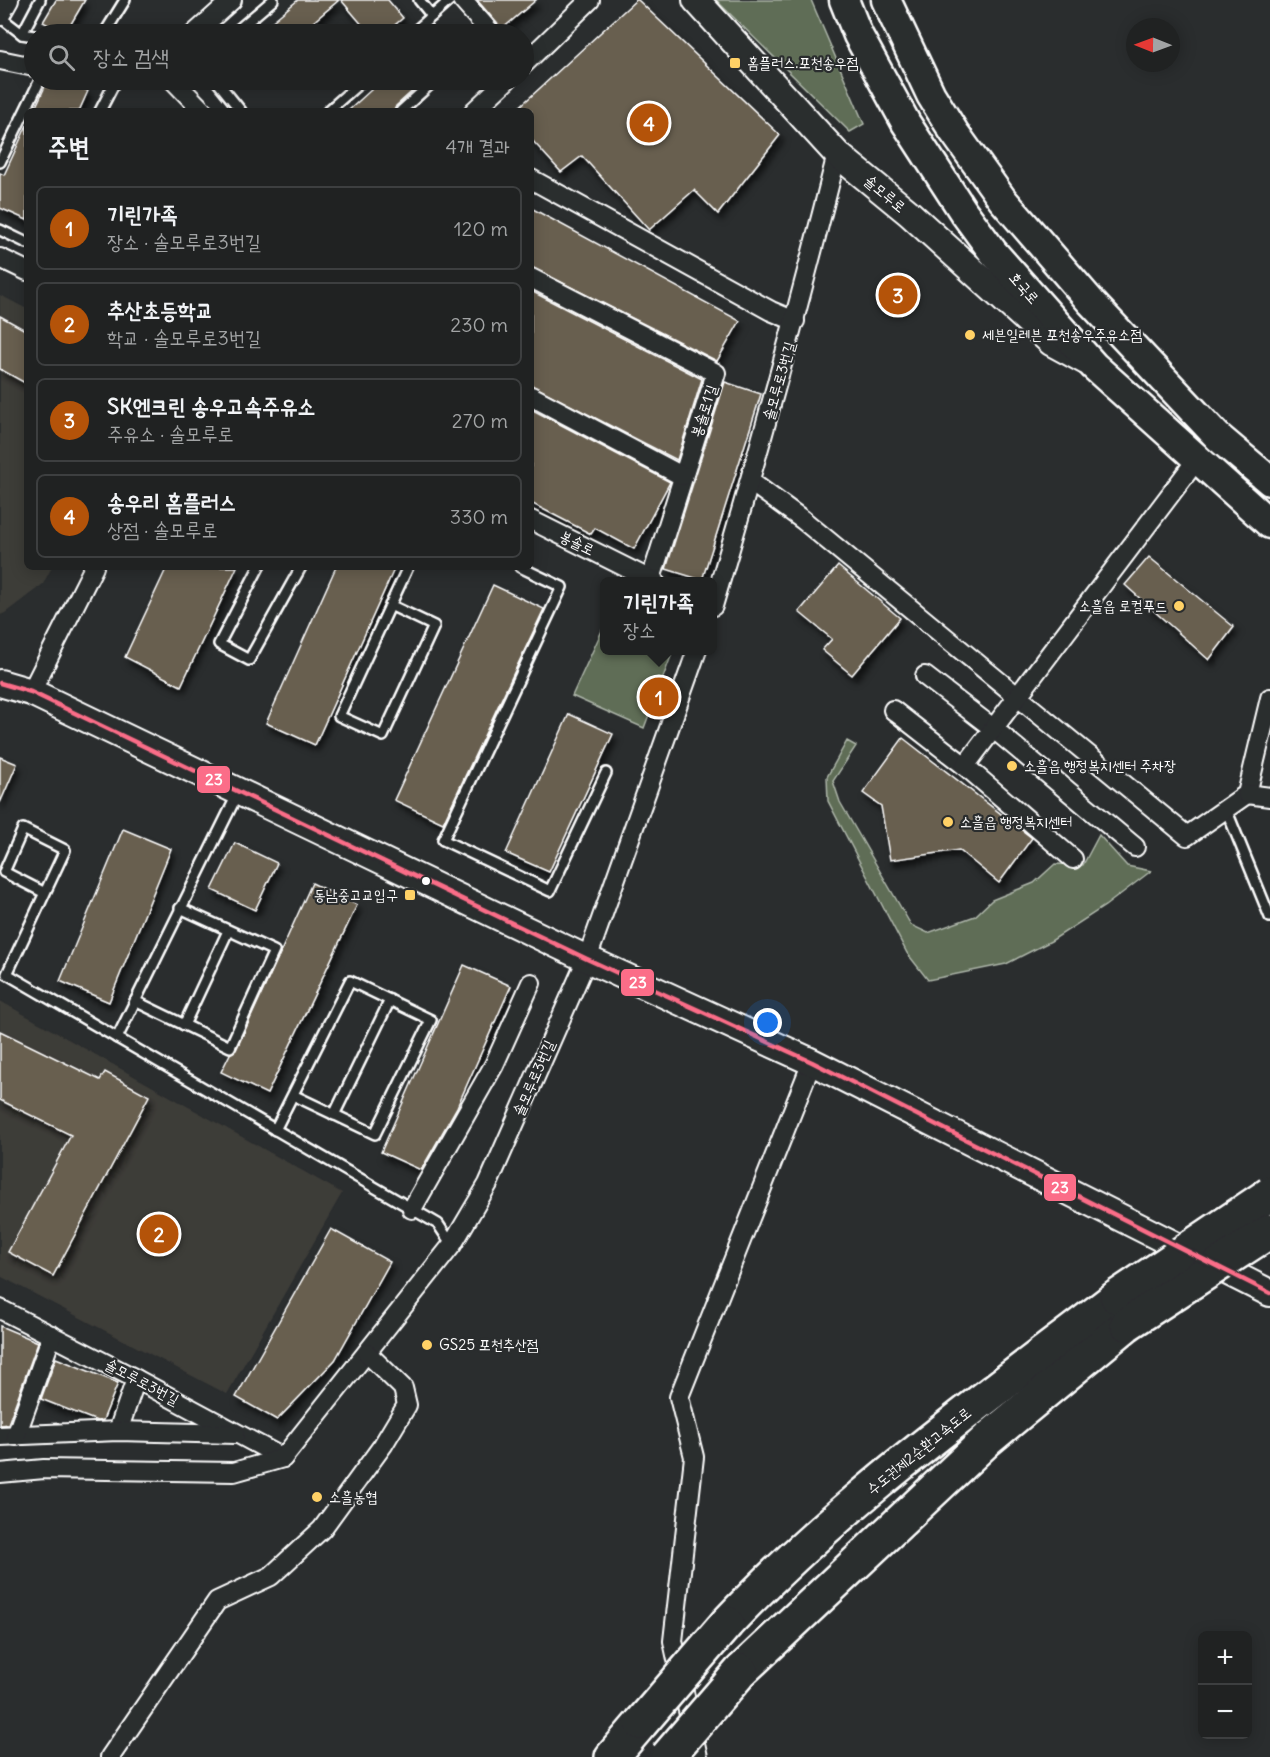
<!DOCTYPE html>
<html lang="ko">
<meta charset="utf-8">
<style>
:root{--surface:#202222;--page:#2d2f2f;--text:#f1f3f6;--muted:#a2a4a5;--line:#3d3f40;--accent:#b45309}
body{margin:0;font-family:Delius,"Poor Story",sans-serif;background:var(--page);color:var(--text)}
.controls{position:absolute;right:18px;bottom:18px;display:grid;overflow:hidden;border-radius:9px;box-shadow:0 3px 15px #0003}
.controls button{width:54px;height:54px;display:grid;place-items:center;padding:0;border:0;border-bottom:2px solid var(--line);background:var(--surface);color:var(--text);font:30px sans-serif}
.compass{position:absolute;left:1126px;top:18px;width:54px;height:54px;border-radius:50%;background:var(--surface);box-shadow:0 3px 15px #0003;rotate:271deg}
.you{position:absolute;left:768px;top:1023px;width:21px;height:21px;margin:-15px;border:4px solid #fff;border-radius:50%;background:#1a73e8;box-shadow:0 0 0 9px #1a73e833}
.badge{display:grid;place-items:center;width:39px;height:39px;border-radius:50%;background:var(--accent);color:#fff;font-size:20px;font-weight:700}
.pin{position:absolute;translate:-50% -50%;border:3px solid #fff;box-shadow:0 2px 6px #0006}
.popup{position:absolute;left:600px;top:577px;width:117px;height:78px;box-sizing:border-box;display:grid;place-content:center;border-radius:9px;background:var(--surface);filter:drop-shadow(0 2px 4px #0005);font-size:20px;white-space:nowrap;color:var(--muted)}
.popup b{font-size:22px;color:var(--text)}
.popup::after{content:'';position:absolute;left:50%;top:100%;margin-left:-12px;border:12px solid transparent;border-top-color:var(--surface)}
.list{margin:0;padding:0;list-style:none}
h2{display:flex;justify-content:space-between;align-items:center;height:78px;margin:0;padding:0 24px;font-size:26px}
h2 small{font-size:20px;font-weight:400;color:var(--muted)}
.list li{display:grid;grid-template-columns:39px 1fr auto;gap:18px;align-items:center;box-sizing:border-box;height:84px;margin:0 12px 12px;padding:0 12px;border:2px solid var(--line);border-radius:9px}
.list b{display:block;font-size:22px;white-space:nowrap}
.list p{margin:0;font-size:20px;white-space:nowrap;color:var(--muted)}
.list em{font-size:20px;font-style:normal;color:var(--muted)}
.icon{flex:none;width:33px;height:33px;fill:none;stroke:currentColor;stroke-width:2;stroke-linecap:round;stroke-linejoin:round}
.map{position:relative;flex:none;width:1270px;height:1757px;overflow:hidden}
.search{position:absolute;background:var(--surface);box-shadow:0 3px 15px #0003;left:24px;top:24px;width:510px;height:66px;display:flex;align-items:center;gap:15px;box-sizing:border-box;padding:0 21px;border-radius:33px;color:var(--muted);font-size:22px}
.panel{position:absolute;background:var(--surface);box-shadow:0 3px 15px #0003;left:24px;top:108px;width:510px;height:462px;border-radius:9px}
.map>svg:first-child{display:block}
.built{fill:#3d3c38}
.green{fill:#5e6d56;stroke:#aeb6aa;stroke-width:1.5}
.building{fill:#685e4f;stroke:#fff;stroke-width:1.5;filter:url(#shadow)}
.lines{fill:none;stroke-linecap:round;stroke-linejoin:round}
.lane-casing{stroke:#fff;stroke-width:14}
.street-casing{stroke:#fff;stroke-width:22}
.secondary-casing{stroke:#fff;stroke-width:30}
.primary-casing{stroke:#fff;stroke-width:33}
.highway-casing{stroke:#fff;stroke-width:38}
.lane{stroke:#2a2d2e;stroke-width:9}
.street{stroke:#2a2d2e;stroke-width:18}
.secondary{stroke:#2a2d2e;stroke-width:26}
.primary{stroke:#2a2d2e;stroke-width:28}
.highway{stroke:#2a2d2e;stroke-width:33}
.highway-bridge-casing{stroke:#fff;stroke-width:38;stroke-linecap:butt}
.highway-bridge{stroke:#2a2d2e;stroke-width:33}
.bus-1-casing{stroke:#2a2d2e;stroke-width:9}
.bus-1{stroke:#fb6d88;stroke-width:4.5}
.poi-dot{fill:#ffd166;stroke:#2a2d2e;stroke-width:2}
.bus-dot{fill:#fff;stroke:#2a2d2e;stroke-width:2}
.labels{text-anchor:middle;stroke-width:4.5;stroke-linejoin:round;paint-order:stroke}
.poi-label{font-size:15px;fill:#fff;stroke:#2a2d2e;text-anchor:start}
.street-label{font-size:15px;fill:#fff;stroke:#2a2d2e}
.line-badge{stroke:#2a2d2e;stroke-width:2}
.badge-label{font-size:16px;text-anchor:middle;font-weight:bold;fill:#fff}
</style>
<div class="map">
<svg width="1270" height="1757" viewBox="0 0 1270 1757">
<defs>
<filter id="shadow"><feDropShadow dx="3.5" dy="6" stdDeviation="3" flood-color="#0009"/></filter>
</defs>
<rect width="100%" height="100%" fill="#2a2d2e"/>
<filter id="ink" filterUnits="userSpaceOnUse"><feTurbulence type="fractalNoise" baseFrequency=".0167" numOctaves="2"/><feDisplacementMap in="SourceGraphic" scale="12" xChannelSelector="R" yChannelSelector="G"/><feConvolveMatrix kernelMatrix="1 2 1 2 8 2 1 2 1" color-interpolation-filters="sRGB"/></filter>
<g filter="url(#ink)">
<g class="built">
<path d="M0 295 27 309V567H52L43 584 5 613 0 615Z"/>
<path d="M0 1001 342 1193 227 1394 0 1276Z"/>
</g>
<g class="green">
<path d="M716 0H811L864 124 850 132Z"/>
<path d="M605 624V650L673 651 644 728 572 696Z"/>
<path d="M847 741 856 746 833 781 840 802 911 925 928 933 975 916 992 900 1034 883 1055 864 1083 865 1099 835 1127 866 1151 871 1105 906 1051 941 1006 964 928 980 907 953 828 801 827 777Z"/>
</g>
<g class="building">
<path d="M56 0H85L65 34 43 22Z"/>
<path d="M298 0H339L299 34H257Z"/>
<path d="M341 0H388L403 18 384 34H370Z"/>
<path d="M477 0H536L502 29Z"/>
<path d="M636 0H638L780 135 718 214 694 190 649 230 582 156 561 172 531 139V111H515Z"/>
<path d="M48 80H63L88 91 79 111H34Z"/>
<path d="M382 80H414L419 85 396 106 394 111H348Z"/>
<path d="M27 125V220L0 208V173L4 175Z"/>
<path d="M531 208 740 321 717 361 531 267Z"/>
<path d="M531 291 702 379 677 460 531 385Z"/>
<path d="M0 316 27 331V384L0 369Z"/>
<path d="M725 382 761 394 702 580 666 569Z"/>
<path d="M531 409 670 482 634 549 595 528 591 534 531 503Z"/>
<path d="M1149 557 1234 627 1209 660 1125 585Z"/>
<path d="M838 566 900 618 852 675 822 650 832 639 799 612Z"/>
<path d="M167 567H237L181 686 125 657Z"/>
<path d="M336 567H395L315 745 266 723Z"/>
<path d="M493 585 544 609 443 823 394 800Z"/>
<path d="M569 714 613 734 549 872 506 853Z"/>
<path d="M903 738 1032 838 999 883 959 850 890 860 881 806 863 793Z"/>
<path d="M0 757 17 764 0 803Z"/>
<path d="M123 829 171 849 109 1002 60 981Z"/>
<path d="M235 843 277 863 255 910 212 890Z"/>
<path d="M312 883 357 905 267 1094 221 1072 230 1054 236 1050Z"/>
<path d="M464 965 511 986 457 1107 421 1170 381 1152Z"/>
<path d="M0 1031 100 1080 105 1072 149 1096 53 1276 8 1252 71 1135 0 1100Z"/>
<path d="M331 1229 390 1262 335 1360 277 1420 236 1397Z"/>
<path d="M0 1326 38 1342 8 1424 0 1425Z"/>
<path d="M56 1358 118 1383 103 1420 97 1421 41 1399Z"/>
</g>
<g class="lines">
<g class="lane-casing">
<g id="lane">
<path d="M419 0 432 16"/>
<path d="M0 17 22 34 34 36"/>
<path d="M22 34 40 0"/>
<path d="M104 34 125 0"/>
<path d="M233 34 273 0"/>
<path d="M412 34 450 0"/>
<path d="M216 80 241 111"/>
<path d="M100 111 116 80"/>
<path d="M328 111 363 80"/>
<path d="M401 111 435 80"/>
<path d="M0 162 40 80"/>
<path d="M0 230 27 243"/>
<path d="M259 567 219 644 249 660 301 567"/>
<path d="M520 567 562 587 443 840 550 891 606 773"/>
<path d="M390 605 434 626 383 736 339 716 408 567"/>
<path d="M1226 809 1270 917"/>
<path d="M45 893 4 872 23 829 65 850 7 974 438 1224 452 1245"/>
<path d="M135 1001 230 1047 274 951 180 908"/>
<path d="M184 1025 228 931"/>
<path d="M117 1038 238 793"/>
<path d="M334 1115 390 1000"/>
<path d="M275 1130 350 981 431 1020 375 1134 293 1095"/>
</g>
</g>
<g class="street-casing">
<g id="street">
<path d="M462 0 492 34"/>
<path d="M0 16 9 0"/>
<path d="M194 34 232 0"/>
<path d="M0 60 34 67"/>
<path d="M524 64 590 0"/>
<path d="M173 80 203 111"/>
<path d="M474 111 507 80"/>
<path d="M531 179 771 311 795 321"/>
<path d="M0 258 27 271"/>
<path d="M531 278 716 373 651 579"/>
<path d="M531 396 682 476"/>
<path d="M751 482 803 520 1187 836 1247 794 1270 698"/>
<path d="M531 520 655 582"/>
<path d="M713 606C758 456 799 306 837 154"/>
<path d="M925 676 994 729 1135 847"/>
<path d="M31 692 94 567"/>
<path d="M893 710 965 766"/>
<path d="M1247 794 1270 797"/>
<path d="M1073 859 965 766 1198 458"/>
<path d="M412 1209 494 1065 531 983"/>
<path d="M0 1309 136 1379 283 1458"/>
<path d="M118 1431 136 1379"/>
<path d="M0 1436 118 1431 235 1434"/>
<path d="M16 1436 52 1335"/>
<path d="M0 1473 44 1469 234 1472 283 1458 452 1245 488 1184 587 959 697 650"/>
<path d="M110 1757 217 1601 271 1576 322 1529 383 1445 407 1405 403 1388 367 1353"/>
<path d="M698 1757 673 1641 694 1457 679 1397 812 1062"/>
</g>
</g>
<g class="secondary-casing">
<g id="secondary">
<path d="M696 0 837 154 909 213 1051 342 1086 361"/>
<path d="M0 683 31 692 587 959 812 1062 1270 1293"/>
</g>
</g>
<g class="primary-casing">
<g id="primary">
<path d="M844 0 858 35 906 123 963 211 993 252 1094 366 1270 524"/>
<path d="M886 0 931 95 954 132 1002 199 1091 302 1218 437 1270 481"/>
</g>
</g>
<g class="highway-casing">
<g id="highway">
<path d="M727 1623C843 1500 983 1400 1117 1297"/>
<path d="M741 1671 988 1439 1127 1324"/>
<path d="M612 1757 641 1723"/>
</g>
</g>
<use href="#lane" class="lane"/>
<use href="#street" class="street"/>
<use href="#secondary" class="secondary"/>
<use href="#primary" class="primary"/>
<use href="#highway" class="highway"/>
<g class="highway-bridge-casing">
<g id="highway-bridge">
<path d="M1117 1297 1270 1194"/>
<path d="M1127 1324 1270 1231"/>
<path d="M641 1723 727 1623"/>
<path d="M667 1757 741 1671"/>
</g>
</g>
<use href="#highway-bridge" class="highway-bridge"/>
<g class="bus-1-casing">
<path id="bus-1" d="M0 683 31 692 587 959 812 1062 1270 1293"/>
</g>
<use href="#bus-1" class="bus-1"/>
</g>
</g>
<g class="poi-dot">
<rect x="729" y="57" width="12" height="12" rx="3"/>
<circle cx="970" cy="335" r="6"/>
<circle cx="1179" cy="606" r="6"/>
<circle cx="1012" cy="766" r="6"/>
<circle cx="948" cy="822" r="6"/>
<rect x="404" y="889" width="12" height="12" rx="3"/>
<circle cx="427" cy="1345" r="6"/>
<circle cx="317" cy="1497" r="6"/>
</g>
<circle class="bus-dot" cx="426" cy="881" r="5"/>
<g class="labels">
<g class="poi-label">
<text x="747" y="68">홈플러스.포천송우점</text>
<text x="982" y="340">세븐일레븐 포천송우주유소점</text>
<text x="1167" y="611" text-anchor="end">소흘읍 로컬푸드</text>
<text x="1024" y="771">소흘읍 행정복지센터 주차장</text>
<text x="960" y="827">소흘읍 행정복지센터</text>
<text x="398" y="900" text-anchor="end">동남중고교입구</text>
<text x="439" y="1350">GS25 포천추산점</text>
<text x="329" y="1502">소흘농협</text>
</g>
<g class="street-label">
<text transform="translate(885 194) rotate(40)" y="5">솔모루로</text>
<text transform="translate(1024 288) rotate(49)" y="5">호국로</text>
<text transform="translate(779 381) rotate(-74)" y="5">솔모루로3번길</text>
<text transform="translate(704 411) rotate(-72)" y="5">봉솔로1길</text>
<text transform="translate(577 543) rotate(26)" y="5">봉솔로</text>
<text transform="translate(534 1078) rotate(-66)" y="5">솔모루로3번길</text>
<text transform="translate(142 1382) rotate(28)" y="5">솔모루로3번길</text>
<text transform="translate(919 1451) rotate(-39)" y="5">수도권제2순환고속도로</text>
</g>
</g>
<g class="line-badge">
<rect x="196" y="765" width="35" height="29" rx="6" fill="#fb6d88"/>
<rect x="620" y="968" width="35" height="29" rx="6" fill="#fb6d88"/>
<rect x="1043" y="1173" width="34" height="29" rx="6" fill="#fb6d88"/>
</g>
<g class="badge-label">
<text x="214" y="785">23</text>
<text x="638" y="988">23</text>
<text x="1060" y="1193">23</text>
</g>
</svg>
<div class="controls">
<button>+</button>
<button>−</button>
</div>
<svg class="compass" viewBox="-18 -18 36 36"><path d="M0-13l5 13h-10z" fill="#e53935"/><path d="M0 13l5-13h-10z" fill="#a2a4a5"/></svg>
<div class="you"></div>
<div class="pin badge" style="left:659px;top:697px">1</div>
<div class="popup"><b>기린가족</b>장소</div>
<div class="pin badge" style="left:159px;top:1234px">2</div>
<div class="pin badge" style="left:898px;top:295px">3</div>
<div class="pin badge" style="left:649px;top:123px">4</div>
<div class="search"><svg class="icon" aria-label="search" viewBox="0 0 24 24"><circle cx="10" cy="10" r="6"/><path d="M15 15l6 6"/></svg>장소 검색</div>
<section class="panel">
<h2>주변<small>4개 결과</small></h2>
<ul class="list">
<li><span class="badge">1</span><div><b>기린가족</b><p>장소 · 솔모루로3번길</p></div><em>120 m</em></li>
<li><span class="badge">2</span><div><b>추산초등학교</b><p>학교 · 솔모루로3번길</p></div><em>230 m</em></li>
<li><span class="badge">3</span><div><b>SK엔크린 송우고속주유소</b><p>주유소 · 솔모루로</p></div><em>270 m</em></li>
<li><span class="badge">4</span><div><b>송우리 홈플러스</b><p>상점 · 솔모루로</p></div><em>330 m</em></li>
</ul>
</section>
</div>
